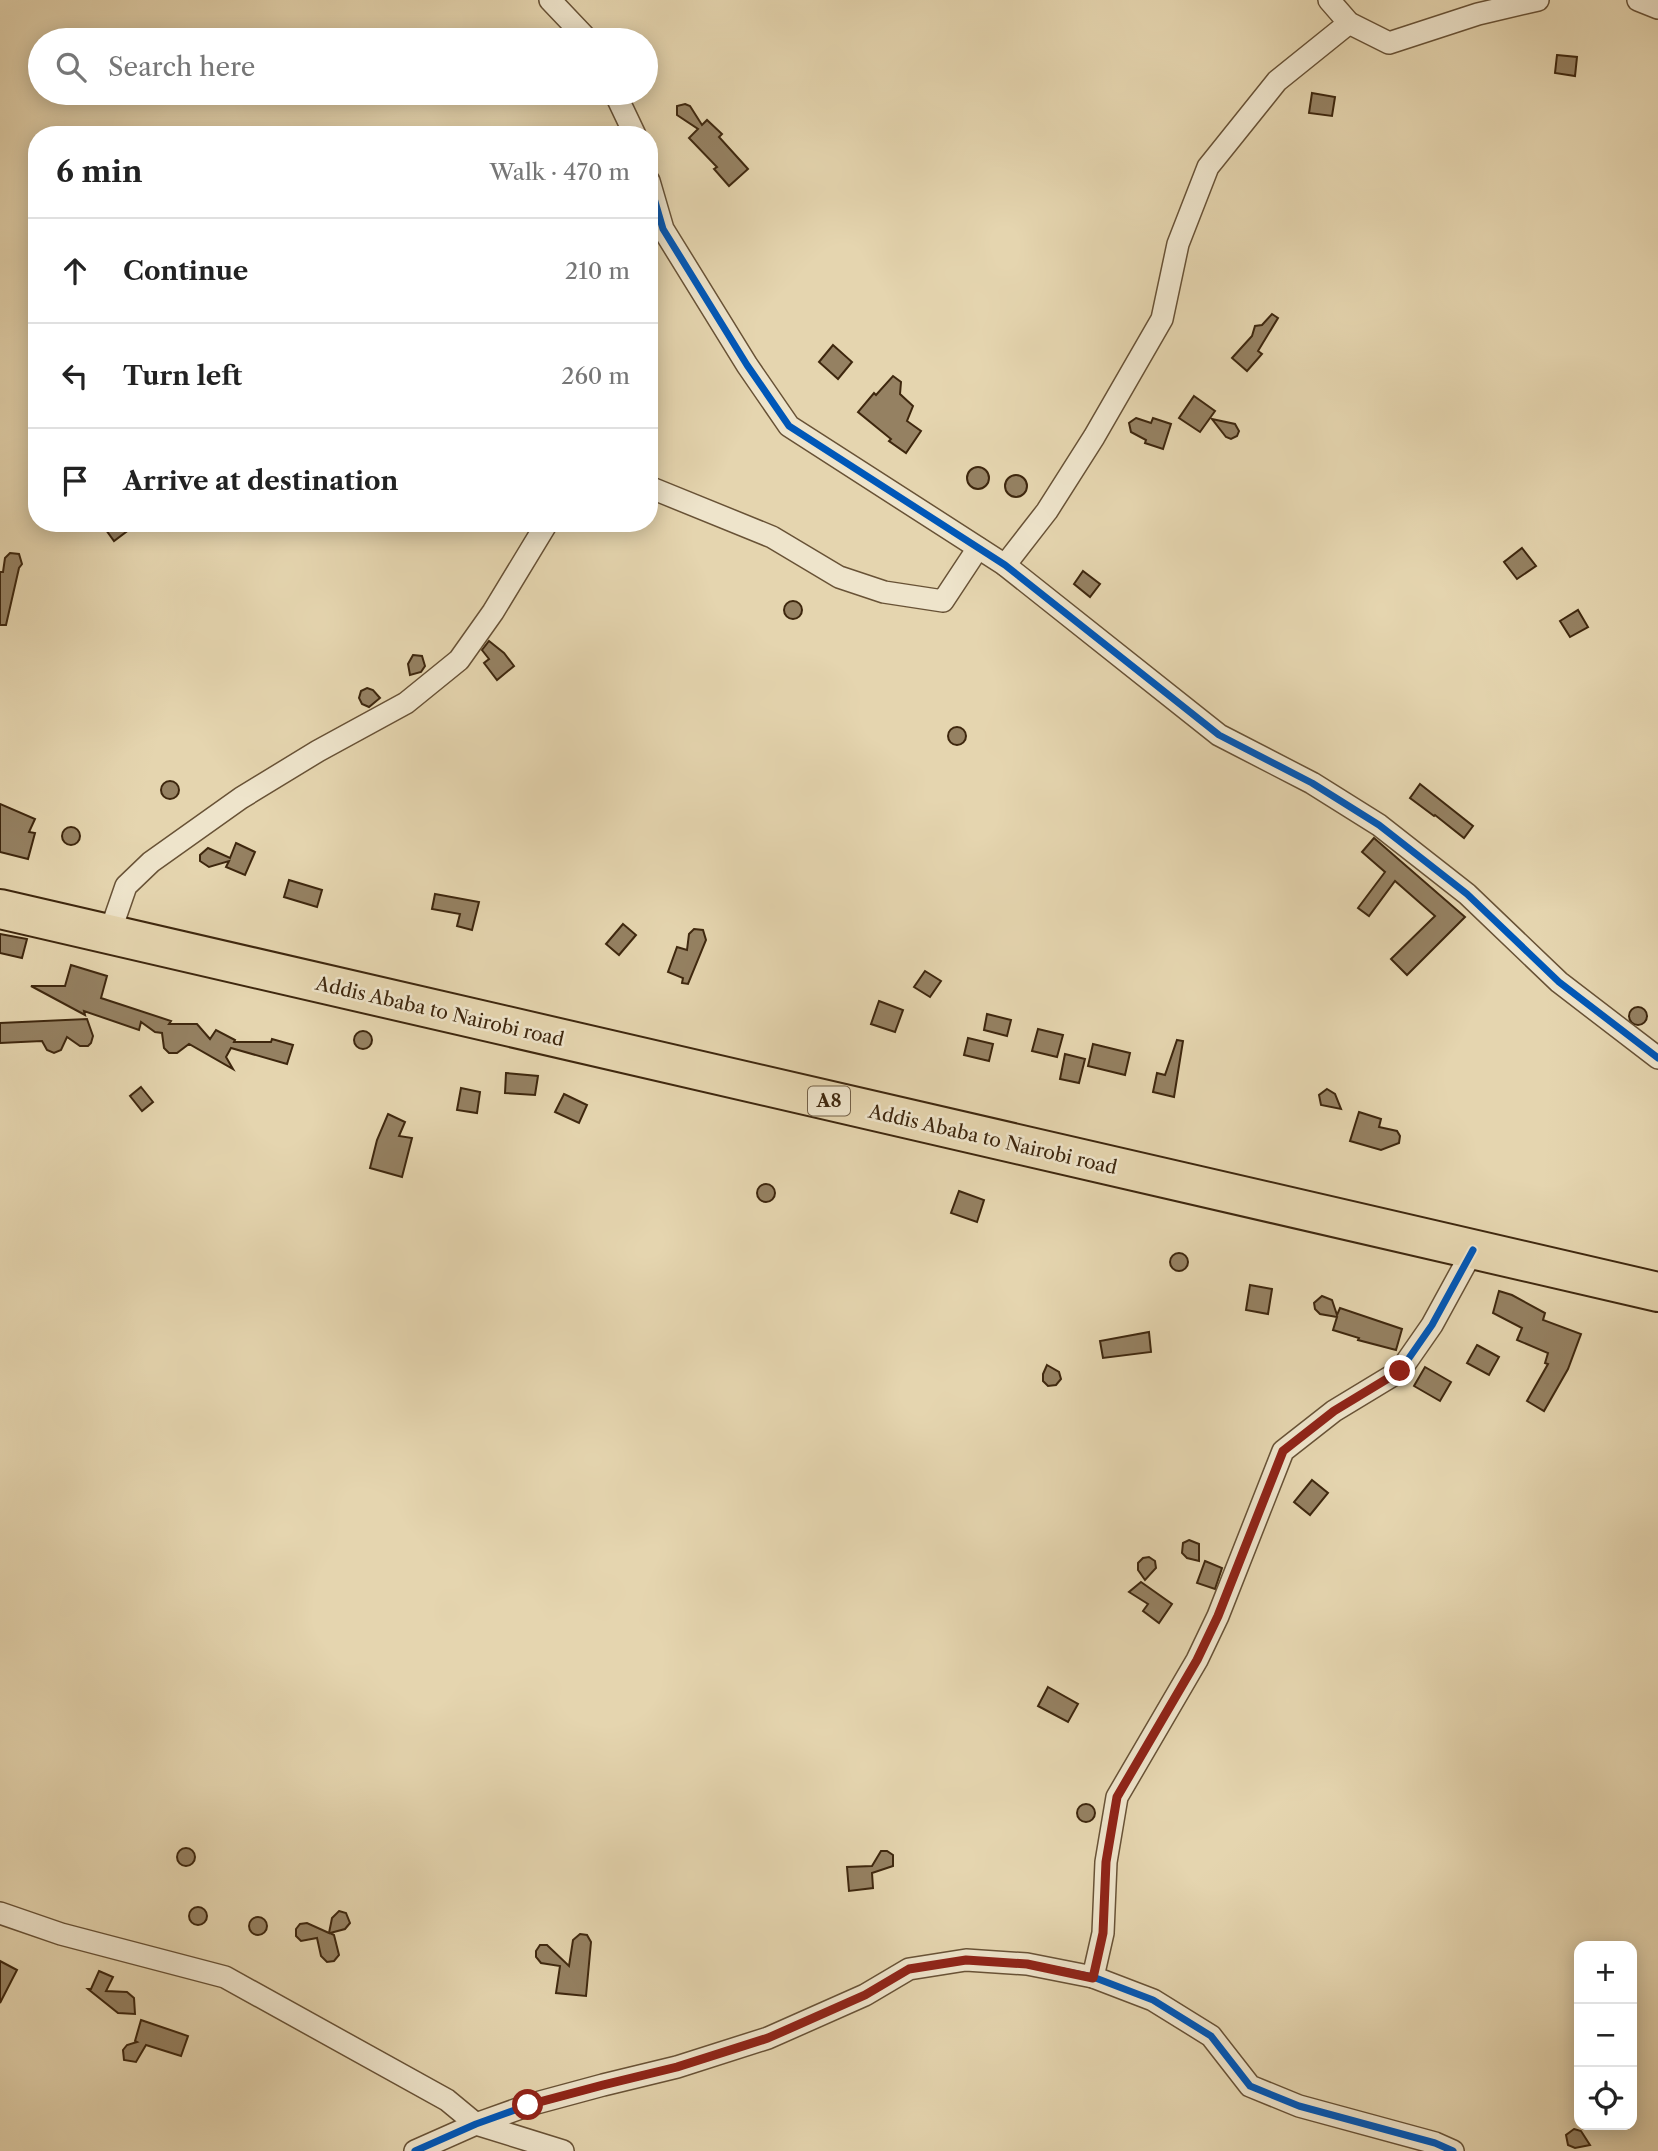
<!DOCTYPE html>
<meta charset="utf-8">
<style>
:root{--surface:#fff;--page:#f6f6f6;--text:#222;--muted:#767676;--line:#e0e0e0}
body{margin:0;font-family:"Libre Caslon Text",serif;background:var(--page);color:var(--text)}
.controls{position:absolute;right:21px;bottom:21px;display:grid;overflow:hidden;border-radius:14px;box-shadow:0 4px 18px #0003}
.controls button{width:63px;height:63px;display:grid;place-items:center;padding:0;border:0;border-bottom:2px solid var(--line);background:var(--surface);color:var(--text);font:35px sans-serif}
.stop{position:absolute;width:21px;height:21px;margin:-16px;border:5px solid #8f2418;border-radius:50%;background:#fff}
.stop.end{background:#8f2418;border-color:#fff;box-shadow:0 2px 7px #0008}
.list{margin:0;padding:0;list-style:none}
h2{display:flex;justify-content:space-between;align-items:center;height:91px;margin:0;padding:0 28px;font-size:30px}
h2 small{font-size:23px;font-weight:400;color:var(--muted)}
.list li{display:grid;grid-template-columns:46px 1fr auto;gap:21px;align-items:center;box-sizing:border-box;height:105px;padding:0 28px;border-top:2px solid var(--line)}
.list b{display:block;font-size:26px;white-space:nowrap}
.list em{font-size:23px;font-style:normal;color:var(--muted)}
.icon{flex:none;width:38px;height:38px;fill:none;stroke:currentColor;stroke-width:2;stroke-linecap:round;stroke-linejoin:round}
.map{position:relative;flex:none;width:1658px;height:2151px;overflow:hidden}
.search{position:absolute;background:var(--surface);box-shadow:0 4px 18px #0003;left:28px;top:28px;width:630px;height:77px;display:flex;align-items:center;gap:18px;box-sizing:border-box;padding:0 24px;border-radius:38px;color:var(--muted);font-size:26px}
.panel{position:absolute;background:var(--surface);box-shadow:0 4px 18px #0003;left:28px;top:126px;width:630px;height:406px;border-radius:28px}
.map>svg:first-child{display:block}
.building{fill:#958162;stroke:#3e270e;stroke-width:2}
.lines{fill:none;stroke-linecap:round;stroke-linejoin:round}
.street-casing{stroke:#685236;stroke-width:24}
.highway-casing{stroke:#3e270e;stroke-width:42}
.street{stroke:#eee4cb;stroke-width:21}
.highway{stroke:#e5d5af;stroke-width:38}
.cycleway-casing{stroke:#eee4cb;stroke-width:11}
.cycleway{stroke:#0057b8;stroke-width:7}
.route{stroke:#8f2418;stroke-width:9}
.labels{text-anchor:middle;stroke-width:5;stroke-linejoin:round;paint-order:stroke}
.shield{fill:#eee4cb;stroke:#736047;stroke-width:2}
.shield-label{font-size:18px;font-weight:bold;fill:#3e270e}
.street-label{font-size:19px;fill:#3e270e;stroke:#eee4cb}
</style>
<div class="map">
<svg width="1658" height="2151" viewBox="0 0 1658 2151">
<rect width="100%" height="100%" fill="#e5d5af"/>
<filter id="stains"><feTurbulence type="fractalNoise" baseFrequency=".00286" numOctaves="4"/><feColorMatrix values="0 0 0 0 .2 0 0 0 0 .09 0 0 0 0 .02 0 0 0 .5 -.17"/></filter>
<radialGradient id="worn" r=".72"><stop offset=".6" stop-color="#630" stop-opacity="0"/><stop offset="1" stop-color="#630" stop-opacity=".3"/></radialGradient>
<g class="building">
<path d="M1557 55 1577 57 1575 76 1555 73Z"/>
<path d="M1312 93 1335 97 1332 116 1309 113Z"/>
<path d="M685 104 690 106 702 125 707 120 722 134 719 137 748 169 729 186 714 169 717 167 689 138 698 129 677 115V106Z"/>
<path d="M1272 314 1278 318 1258 351 1262 354 1247 371 1232 358 1252 336 1255 326 1262 325Z"/>
<path d="M833 345 852 362 838 379 819 362Z"/>
<path d="M893 376 901 382 900 394 913 406 907 421 921 431 906 453 889 441 891 439 858 412 874 393 876 395Z"/>
<path d="M1194 396 1215 411 1200 432 1179 418Z"/>
<path d="M1136 418 1151 423 1153 418 1171 424 1163 449 1145 443 1146 440 1131 432 1129 423Z"/>
<path d="M1212 419 1235 424 1239 431 1237 436 1231 439 1226 437Z"/>
<circle cx="978" cy="478" r="11"/>
<circle cx="1016" cy="486" r="11"/>
<path d="M101 523H138L114 541Z"/>
<path d="M1522 548 1536 566 1517 579 1504 562Z"/>
<path d="M10 553 19 554 22 564 19 568 6 625H0V572H3L5 558Z"/>
<path d="M1083 571 1100 584 1090 597 1074 584Z"/>
<circle cx="793" cy="610" r="9"/>
<path d="M1578 610 1588 627 1570 637 1560 621Z"/>
<path d="M489 641 504 653 514 666 497 680 484 663 489 659 482 650Z"/>
<path d="M413 655 422 656 425 666 421 672 410 675 408 664Z"/>
<path d="M367 688 373 690 380 698 369 707 362 704 359 698 361 691Z"/>
<circle cx="957" cy="736" r="9"/>
<circle cx="170" cy="790" r="9"/>
<path d="M1420 784 1473 826 1464 838 1435 815 1434 816 1410 798Z"/>
<path d="M0 804 35 819 29 832 35 833 28 859 0 852Z"/>
<circle cx="71" cy="836" r="9"/>
<path d="M1374 838 1465 917 1407 975 1391 959 1435 916 1395 881 1369 916 1358 908 1385 872 1362 852Z"/>
<path d="M236 843 255 852 245 875 226 867 229 861 209 867 200 861V855L208 848 230 858Z"/>
<path d="M289 880 322 890 317 907 284 897Z"/>
<path d="M435 894 479 902 472 930 457 926 460 914 432 909Z"/>
<path d="M623 924 636 935 619 955 606 944Z"/>
<path d="M694 929 703 930 706 940 688 984 682 983 683 978 668 972 677 947 687 950 689 934Z"/>
<path d="M0 934 27 939 22 958 0 953Z"/>
<path d="M71 965 107 976 101 998 171 1021 169 1024H197L210 1039 216 1030 235 1040 234 1042H271L272 1039 293 1045 287 1064 231 1048 226 1057 233 1069 189 1044 177 1053H169L164 1048 162 1033 155 1032 141 1022 139 1030 84 1011 85 1015 31 986H65Z"/>
<path d="M925 971 941 981 930 997 914 987Z"/>
<path d="M879 1001 903 1010 895 1032 871 1024Z"/>
<circle cx="1638" cy="1016" r="9"/>
<path d="M987 1014 1011 1020 1007 1036 984 1030Z"/>
<path d="M87 1019 93 1036 91 1043 88 1046H80L67 1037 61 1050 54 1053 47 1050 42 1041 0 1043V1023Z"/>
<path d="M1038 1029 1063 1035 1057 1057 1032 1051Z"/>
<circle cx="363" cy="1040" r="9"/>
<path d="M968 1038 993 1044 989 1061 964 1055Z"/>
<path d="M1177 1040 1183 1041 1174 1097 1153 1092 1157 1073 1165 1075Z"/>
<path d="M1093 1044 1130 1053 1125 1075 1088 1066Z"/>
<path d="M1065 1054 1085 1059 1079 1083 1060 1079Z"/>
<path d="M506 1073 538 1076 535 1095 505 1093Z"/>
<path d="M141 1087 153 1102 142 1111 130 1096Z"/>
<path d="M461 1088 480 1092 477 1113 457 1110Z"/>
<path d="M1327 1089 1335 1094 1341 1109 1321 1105 1319 1095Z"/>
<path d="M564 1094 587 1105 579 1123 555 1112Z"/>
<path d="M1359 1112 1381 1119 1379 1127 1397 1131 1400 1136 1399 1143 1381 1150 1350 1141Z"/>
<path d="M388 1114 405 1122 399 1136 412 1138 402 1177 370 1168 377 1140Z"/>
<circle cx="766" cy="1193" r="9"/>
<path d="M959 1191 984 1200 977 1222 951 1213Z"/>
<circle cx="1179" cy="1262" r="9"/>
<path d="M1250 1285 1272 1289 1268 1314 1246 1310Z"/>
<path d="M1499 1291 1512 1295 1545 1313 1543 1320 1581 1334 1568 1369 1544 1411 1527 1401 1548 1364 1545 1363 1548 1353 1517 1340 1522 1328 1493 1313Z"/>
<path d="M1322 1296 1332 1300 1337 1315 1340 1308 1402 1329 1396 1350 1358 1340 1359 1338 1333 1330 1337 1317 1320 1314 1315 1309 1314 1303Z"/>
<path d="M1149 1332 1151 1352 1103 1358 1100 1341Z"/>
<path d="M1477 1345 1499 1357 1489 1375 1467 1363Z"/>
<path d="M1047 1365 1059 1372 1061 1379 1056 1385 1048 1386 1043 1381V1374Z"/>
<path d="M1425 1367 1451 1382 1440 1401 1414 1386Z"/>
<path d="M1312 1480 1328 1493 1310 1515 1294 1502Z"/>
<path d="M1189 1540 1199 1544V1561L1187 1558 1182 1553 1183 1543Z"/>
<path d="M1149 1557 1155 1561 1156 1568 1145 1580 1138 1570V1563L1143 1558Z"/>
<path d="M1205 1561 1222 1568 1215 1589 1197 1583Z"/>
<path d="M1141 1582 1172 1604 1159 1623 1143 1611 1148 1604 1129 1592Z"/>
<path d="M1048 1687 1078 1704 1068 1722 1038 1706Z"/>
<circle cx="1086" cy="1813" r="9"/>
<circle cx="186" cy="1857" r="9"/>
<path d="M881 1851H887L893 1855V1866L872 1873 873 1888 849 1891 847 1867 872 1866Z"/>
<circle cx="198" cy="1916" r="9"/>
<path d="M339 1911 346 1913 350 1923 345 1929 330 1933 334 1935 339 1955 334 1961 327 1962 321 1956 317 1938 301 1941 296 1936V1929L300 1924 307 1923 329 1933 332 1918Z"/>
<circle cx="258" cy="1926" r="9"/>
<path d="M580 1934 587 1935 591 1942 586 1996 556 1993 560 1966 541 1963 536 1957V1951L540 1945H547L569 1966 573 1940Z"/>
<path d="M0 1961 17 1970 0 2003Z"/>
<path d="M99 1971 113 1977 106 1991 127 1992 134 1998 135 2014 118 2013 88 1989H91Z"/>
<path d="M141 2020 188 2036 181 2056 146 2045 136 2062 124 2060 123 2050 127 2045 137 2042 135 2041Z"/>
<path d="M1574 2129 1581 2131 1590 2145 1575 2148 1568 2145 1566 2135Z"/>
</g>
<g class="lines">
<g class="street-casing">
<g id="street">
<path d="M550 0 588 40"/>
<path d="M1329 0 1349 23 1389 43 1478 14 1538 0"/>
<path d="M1638 0 1658 8"/>
<path d="M615 93 635 135"/>
<path d="M649 181 663 229 747 365 789 426 1005 565 1219 735 1312 783 1379 825 1467 894 1559 982 1658 1058"/>
<path d="M649 487 772 537 839 577 884 592 943 601 978 548"/>
<path d="M1005 565 1047 511 1094 437 1162 319 1178 244 1208 167 1277 81 1349 23"/>
<path d="M109 935 126 886 151 862 241 798 318 751 406 703 459 660 493 612 547 523"/>
<path d="M0 1913 61 1934 225 1977 447 2100 476 2124 563 2151"/>
<path d="M1093 1977 1103 1933 1106 1862 1117 1797 1197 1660 1218 1616 1283 1451 1334 1411 1400 1371 1432 1325 1473 1250"/>
<path d="M415 2151 476 2124 529 2105 603 2085 677 2067 768 2038 865 1995 909 1969 966 1960 1027 1964 1093 1977 1153 2000 1211 2036 1250 2086 1299 2106 1435 2143 1453 2151"/>
</g>
</g>
<g class="highway-casing">
<path id="highway" d="M0 909 1658 1292"/>
</g>
<use href="#street" class="street"/>
<use href="#highway" class="highway"/>
<g class="cycleway-casing">
<g id="cycleway">
<path d="M649 181 663 229 747 365 789 426 1005 565 1219 735 1312 783 1379 825 1467 894 1559 982 1658 1058"/>
<path d="M1093 1977 1103 1933 1106 1862 1117 1797 1197 1660 1218 1616 1283 1451 1334 1411 1400 1371 1432 1325 1473 1250"/>
<path d="M415 2151 476 2124 529 2105 603 2085 677 2067 768 2038 865 1995 909 1969 966 1960 1027 1964 1093 1977 1153 2000 1211 2036 1250 2086 1299 2106 1435 2143 1453 2151"/>
</g>
</g>
<use href="#cycleway" class="cycleway"/>
</g>
<g class="lines">
<path class="route" d="M528 2105 603 2085 677 2067 768 2038 865 1995 909 1969 966 1960 1027 1964 1093 1978 1103 1933 1106 1862 1117 1797 1197 1660 1218 1616 1283 1451 1334 1411 1400 1371"/>
</g>
<g class="labels">
<rect class="shield" x="808" y="1086.5" width="42" height="29" rx="5"/>
<g class="shield-label">
<text x="829" y="1107">A8</text>
</g>
<g class="street-label">
<text transform="translate(440 1011) rotate(13)" y="7">Addis Ababa to Nairobi road</text>
<text transform="translate(993 1139) rotate(13)" y="7">Addis Ababa to Nairobi road</text>
</g>
</g>
<rect width="100%" height="100%" filter="url(#stains)"/>
<rect width="100%" height="100%" fill="url(#worn)"/>
</svg>
<div class="controls">
<button>+</button>
<button>−</button>
<button><svg class="icon" aria-label="locate" viewBox="0 0 24 24"><circle cx="12" cy="12" r="6"/><path d="M12 2v4M12 18v4M2 12h4M18 12h4"/></svg></button>
</div>
<div class="stop" style="left:528px;top:2105px"></div>
<div class="stop end" style="left:1400px;top:1371px"></div>
<div class="search"><svg class="icon" aria-label="search" viewBox="0 0 24 24"><circle cx="10" cy="10" r="6"/><path d="M15 15l6 6"/></svg>Search here</div>
<section class="panel">
<h2>6 min<small>Walk · 470 m</small></h2>
<ul class="list">
<li><svg class="icon" aria-label="ahead" viewBox="0 0 24 24"><path d="M12 20V5M6 11l6-6 6 6"/></svg><div><b>Continue</b></div><em>210 m</em></li>
<li><svg class="icon" aria-label="left" viewBox="0 0 24 24"><path d="M17 20v-9H6M10 6l-5 5 5 5"/></svg><div><b>Turn left</b></div><em>260 m</em></li>
<li><svg class="icon" aria-label="arrive" viewBox="0 0 24 24"><path d="M6 21V4h12l-3 4 3 4H6"/></svg><div><b>Arrive at destination</b></div></li>
</ul>
</section>
</div>
